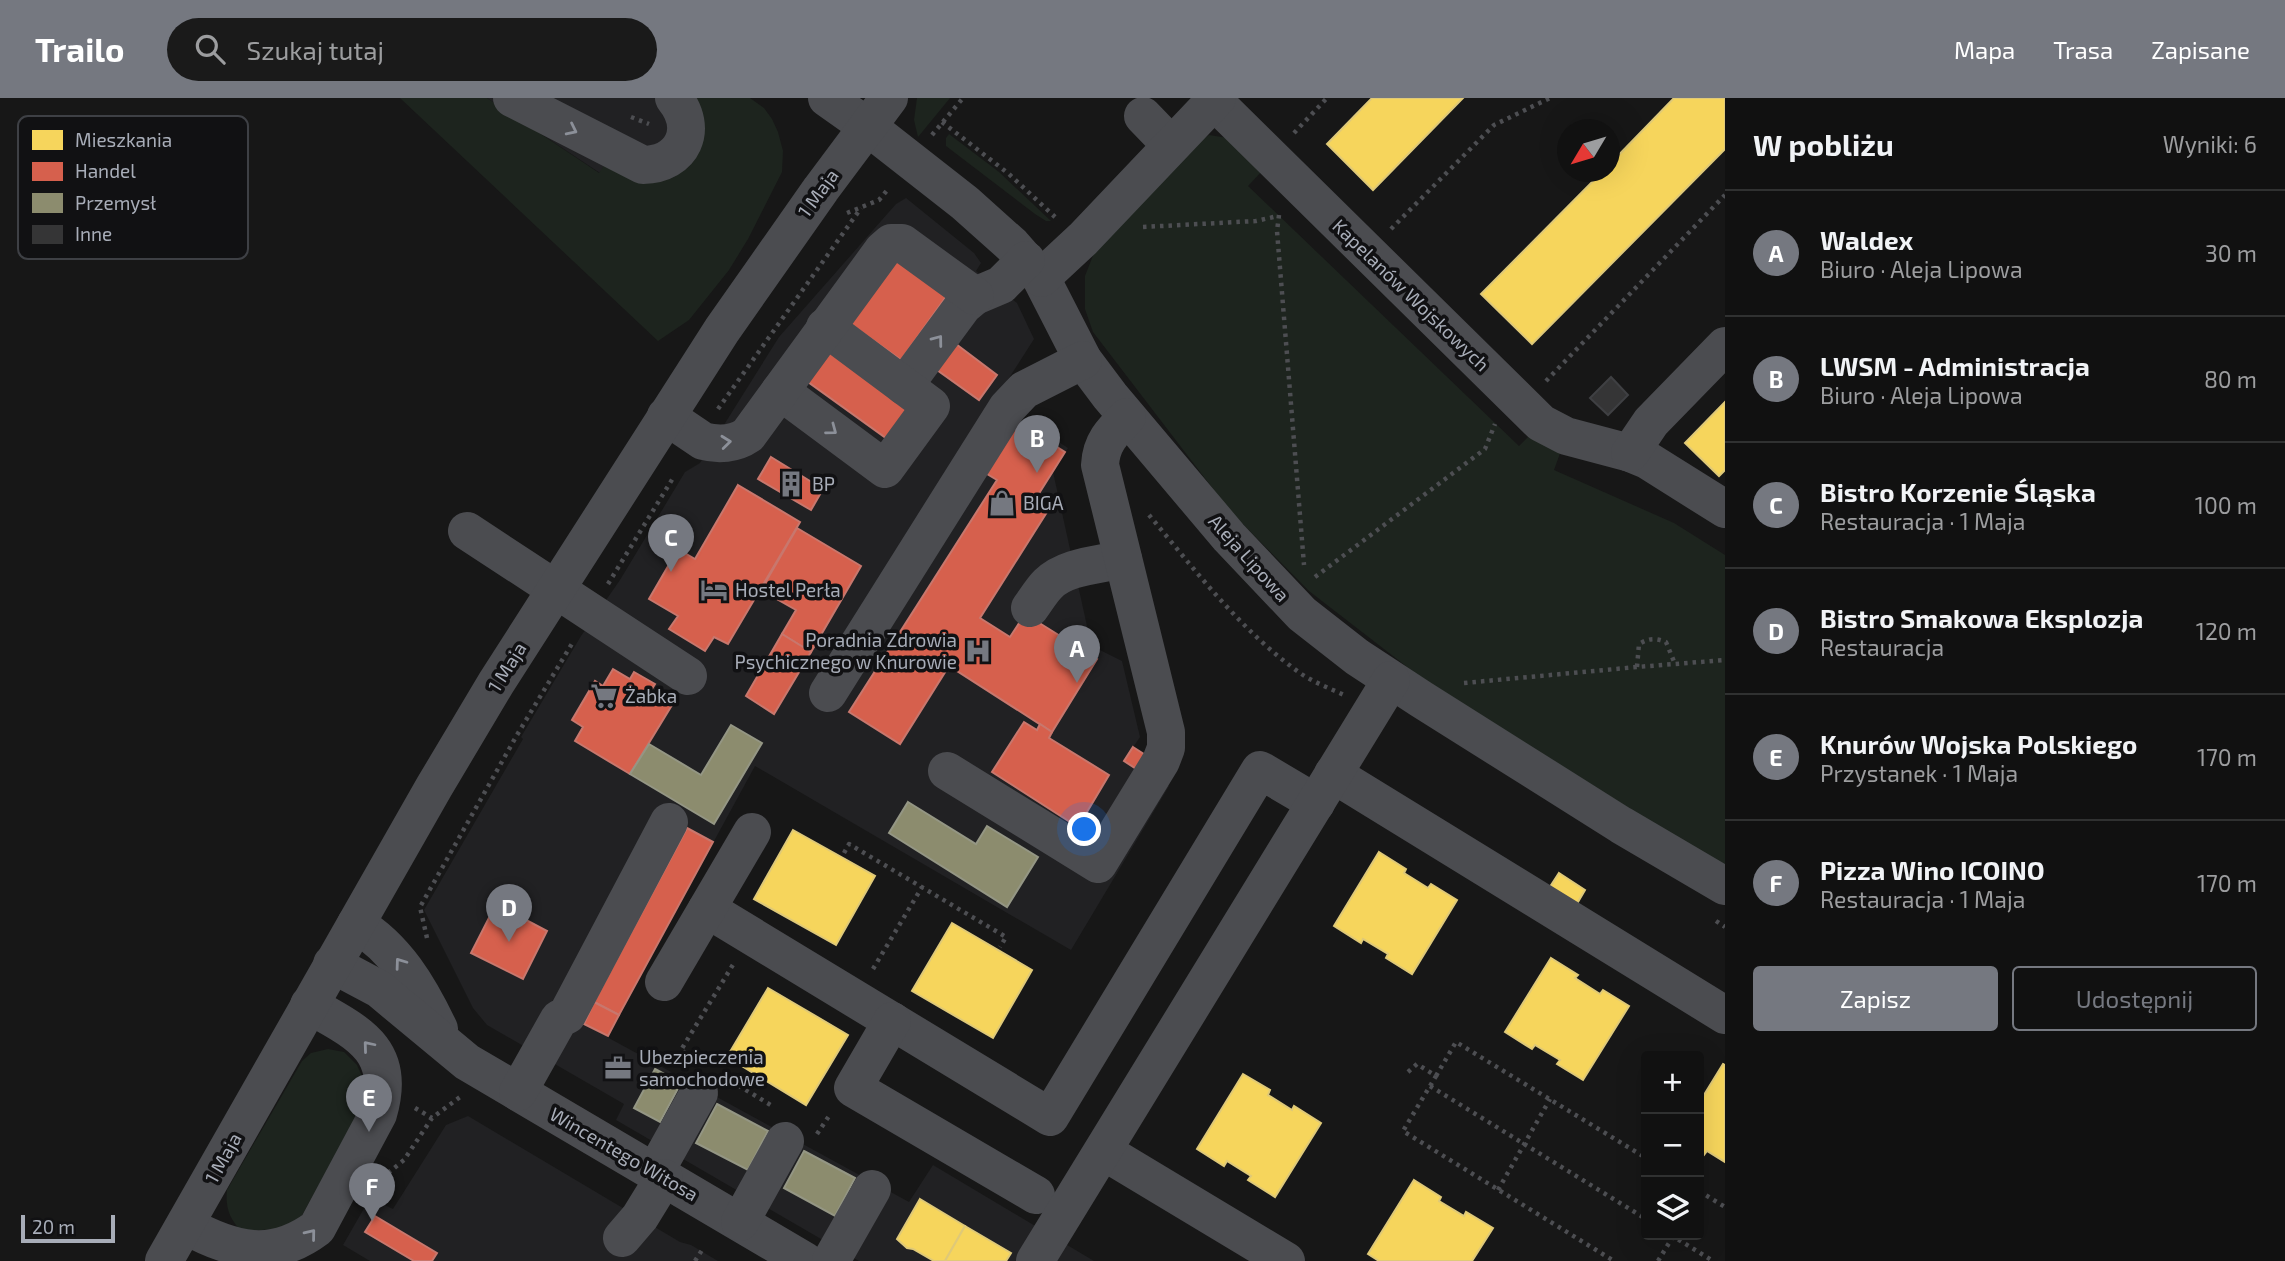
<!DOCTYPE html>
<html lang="pl">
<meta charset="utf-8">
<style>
:root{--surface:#111;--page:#1a1a1a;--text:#f1f3f6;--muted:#9c9d9f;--line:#303131;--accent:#757880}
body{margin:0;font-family:"Exo 2",sans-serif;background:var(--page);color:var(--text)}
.controls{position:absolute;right:21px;bottom:21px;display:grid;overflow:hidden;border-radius:7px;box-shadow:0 7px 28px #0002}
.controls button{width:63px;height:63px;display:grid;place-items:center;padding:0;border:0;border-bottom:2px solid var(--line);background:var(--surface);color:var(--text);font:35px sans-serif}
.compass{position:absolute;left:1557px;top:21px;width:63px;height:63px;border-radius:50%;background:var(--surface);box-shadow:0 7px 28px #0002;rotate:232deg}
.scale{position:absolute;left:21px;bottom:18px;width:94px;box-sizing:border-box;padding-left:7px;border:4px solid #a8adb8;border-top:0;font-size:19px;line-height:24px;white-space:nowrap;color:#a8adb8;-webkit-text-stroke:5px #111113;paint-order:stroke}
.you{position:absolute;left:1085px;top:732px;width:24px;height:24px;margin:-18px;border:5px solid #fff;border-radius:50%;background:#1a73e8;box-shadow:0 0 0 10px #1a73e833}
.badge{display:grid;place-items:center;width:46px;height:46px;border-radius:50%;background:var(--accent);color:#fff;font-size:23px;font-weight:700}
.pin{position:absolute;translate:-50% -58px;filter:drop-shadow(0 2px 4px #0008)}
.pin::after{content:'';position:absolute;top:37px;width:24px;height:21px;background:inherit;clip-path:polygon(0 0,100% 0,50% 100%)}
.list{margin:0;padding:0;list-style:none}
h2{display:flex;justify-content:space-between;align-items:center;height:91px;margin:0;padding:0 28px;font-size:30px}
h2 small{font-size:23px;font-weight:400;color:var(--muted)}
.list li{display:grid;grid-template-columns:46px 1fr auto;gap:21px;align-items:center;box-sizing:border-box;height:126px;padding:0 28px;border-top:2px solid var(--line)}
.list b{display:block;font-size:26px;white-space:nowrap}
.list p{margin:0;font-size:23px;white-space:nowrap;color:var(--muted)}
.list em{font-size:23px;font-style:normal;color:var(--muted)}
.actions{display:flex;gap:14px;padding:21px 28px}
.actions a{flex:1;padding:16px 0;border:2px solid var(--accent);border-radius:7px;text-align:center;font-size:24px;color:var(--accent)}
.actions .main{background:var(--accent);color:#fff}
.icon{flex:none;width:38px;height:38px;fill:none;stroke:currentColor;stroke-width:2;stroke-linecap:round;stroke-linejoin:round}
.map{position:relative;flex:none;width:1725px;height:1163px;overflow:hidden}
header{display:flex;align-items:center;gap:42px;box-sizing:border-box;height:98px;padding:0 35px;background:var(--accent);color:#fff}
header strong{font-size:33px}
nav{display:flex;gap:38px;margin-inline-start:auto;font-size:24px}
.search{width:490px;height:63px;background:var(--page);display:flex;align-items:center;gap:18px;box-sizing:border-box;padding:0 24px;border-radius:38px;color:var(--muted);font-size:26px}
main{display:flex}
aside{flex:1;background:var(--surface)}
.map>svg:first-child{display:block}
.built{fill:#212123}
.green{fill:#1d241e}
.homes{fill:#f6d55c;stroke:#dfc978;stroke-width:2}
.shops{fill:#d6604d;stroke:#c8776d;stroke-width:2}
.industry{fill:#8c8c6e;stroke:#949684;stroke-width:2}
.building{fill:#353536;stroke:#3f4043;stroke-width:2}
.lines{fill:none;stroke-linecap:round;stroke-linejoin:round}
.path{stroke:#4d4e52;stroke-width:4.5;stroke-dasharray:3.5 5;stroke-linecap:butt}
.minor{stroke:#4b4c50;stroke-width:38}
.oneway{stroke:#8c9099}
.labels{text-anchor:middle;stroke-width:7;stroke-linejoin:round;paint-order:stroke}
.street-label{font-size:19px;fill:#a8adb8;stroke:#111113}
.poi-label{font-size:19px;fill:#a8adb8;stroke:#111113;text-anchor:start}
.key{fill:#111113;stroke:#3e4045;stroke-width:2}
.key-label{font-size:19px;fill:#a8adb8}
</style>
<header>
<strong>Trailo</strong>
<div class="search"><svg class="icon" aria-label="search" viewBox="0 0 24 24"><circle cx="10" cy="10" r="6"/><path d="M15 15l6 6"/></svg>Szukaj tutaj</div>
<nav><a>Mapa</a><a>Trasa</a><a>Zapisane</a></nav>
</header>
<main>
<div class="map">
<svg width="1725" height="1163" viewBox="0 0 1725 1163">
<rect width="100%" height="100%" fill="#171717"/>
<g class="built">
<path d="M487 0H713L748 106 600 75Z"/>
<path d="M906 100 974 155 981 165 976 173 1017 205 1034 241 995 302 1068 350 1053 374 1089 537 1098 551 1122 563 1140 639 1124 663 1169 688 1071 852 755 668 607 939 909 1104 933 1067 1094 1163H859L616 1022 624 1006 487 927 473 910 424 812 523 641 521 639 581 538 620 482 685 374 700 365 779 239 896 106Z"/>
<path d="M468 1018 680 1144 691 1147 718 1163H370L343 1147 370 1100 393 1111 446 1027Z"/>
</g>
<g class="green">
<path d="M400 0H487L599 75 607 63C617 67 655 82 663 82 670 82 678 77 683 73 711 53 699 29 693 0H750L764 10 772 21 778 34 783 53 782 74 748 141 729 172 689 222 658 243Z"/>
<path d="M917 0H950L918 39 914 22Z"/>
<path d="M949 36 999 74 1051 123H1046L1035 116 946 48V40Z"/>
<path d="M1209 37 1228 40 1264 71 1248 88 1519 348 1535 332 1563 347 1554 372 1674 425 1725 457V769L1639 719 1415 575 1309 493 1230 413 1093 234 1085 211V178L1094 155 1195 47Z"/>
<path d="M328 951 344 954 357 967 365 985 362 1010 301 1119 293 1129 242 1134C230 1122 225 1110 227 1092L302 963 311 955Z"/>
</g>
<g class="homes">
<path d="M1372 0H1463L1373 92 1327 46Z"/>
<path d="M1674 0H1725V51L1532 246 1481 196 1602 74H1610V66Z"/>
<path d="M1725 304V372L1719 378 1685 345Z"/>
<path d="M793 732 875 778 836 847 754 801Z"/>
<path d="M1379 754 1406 771 1404 775 1428 790 1431 786 1457 802 1412 876 1386 860 1388 856 1363 841 1361 845 1334 828Z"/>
<path d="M1559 775 1585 792 1575 809 1548 792Z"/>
<path d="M952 825 1032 872 993 940 912 893Z"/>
<path d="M1551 860 1578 877 1575 880 1600 896 1603 892 1629 908 1583 982 1557 966 1560 962 1535 947 1532 951 1505 934Z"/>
<path d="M768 890 848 937 806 1007 727 959Z"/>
<path d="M1723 966 1725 967V1064L1707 1053 1704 1057 1699 1054V1005Z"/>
<path d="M1243 976 1270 992 1268 997 1292 1012 1294 1008 1321 1025 1275 1099 1248 1082 1251 1078 1227 1063 1224 1068 1197 1051Z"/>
<path d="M1414 1082 1441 1099 1439 1103 1464 1118 1466 1114 1493 1130 1472 1163H1379L1368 1156Z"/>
<path d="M920 1101 965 1128 945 1163H934L913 1151 907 1150 897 1141Z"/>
<path d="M965 1128 1011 1155 1006 1163H945Z"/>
</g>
<g class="shops">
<path d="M898 156 950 193 901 262 849 225Z"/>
<path d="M834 245 924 311 897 348 790 271Z"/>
<path d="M956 246 997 277 979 302 937 272Z"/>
<path d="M1014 322 1065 354 1033 405 1047 414 980 520 1010 539 1025 516 1097 561 1052 634 949 568 900 646 849 614 997 382 982 373Z"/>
<path d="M771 359 823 391 811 412 758 381Z"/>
<path d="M738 387 800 424 728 546 714 539 705 553 669 531 678 518 649 501 678 451 695 461Z"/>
<path d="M797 430 861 468 811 554 782 536 796 512 761 492Z"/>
<path d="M782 536 811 554 774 616 746 598Z"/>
<path d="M613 571 630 581 634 574 655 586 650 594 672 607 630 676 575 643 583 629 572 622 595 583 603 588Z"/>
<path d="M1024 624 1037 632 1040 626 1052 634 1049 640 1109 677 1078 729 992 674Z"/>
<path d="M1133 649 1147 658 1138 672 1124 663Z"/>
<path d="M687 730 713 744 619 917 594 904Z"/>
<path d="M496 806 547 833 523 881 471 855Z"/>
<path d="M594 904 619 917 608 938 584 926Z"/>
<path d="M375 1118 437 1155 432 1163H414L365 1134Z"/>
</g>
<g class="industry">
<path d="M731 627 762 645 714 726 630 676 649 646 701 677Z"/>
<path d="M908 704 976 746 987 728 1038 759 1007 809 889 735Z"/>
<path d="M655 971 681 985 660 1024 634 1010Z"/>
<path d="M717 1006 768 1033 748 1072 696 1045Z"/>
<path d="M804 1053 855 1080 835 1118 784 1090Z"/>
</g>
<path class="building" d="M1611 279 1628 297 1608 317 1590 300Z"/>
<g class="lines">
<g class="path">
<path d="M631 19 649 26"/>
<path d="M942 24 1009 76 1055 119"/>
<path d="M1294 35 1327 0"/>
<path d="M932 37 963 0"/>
<path d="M847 115 879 102 889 90"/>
<path d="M1279 117 1277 133 1304 467"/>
<path d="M1143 129 1256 123 1278 118"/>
<path d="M1391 131 1494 27 1550 0"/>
<path d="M1546 283 1725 97"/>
<path d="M718 311 861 110"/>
<path d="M1149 417C1195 472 1241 533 1300 575 1313 584 1329 590 1344 597"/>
<path d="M1315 479 1485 351 1495 326"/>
<path d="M608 486 673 380"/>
<path d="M1637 569 1639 546C1649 540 1655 540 1666 544L1675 566"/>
<path d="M1464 585 1637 569 1725 562"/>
<path d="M844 755 849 746 1006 839 1000 849"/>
<path d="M1716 823 1725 829"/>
<path d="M427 840 420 809 517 637 573 544"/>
<path d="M873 871 922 789"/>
<path d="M693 960 681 952 734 865"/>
<path d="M1408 974 1417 966 1436 978 1403 1033 1614 1163"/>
<path d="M1436 978 1456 944 1646 1060"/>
<path d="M731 983 774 1009"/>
<path d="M1430 988 1646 1121"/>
<path d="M415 1010 432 1020"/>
<path d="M817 1036 831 1015"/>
<path d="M388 1075 404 1062 432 1020 460 999"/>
<path d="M1498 1092 1550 1001"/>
<path d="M1699 1093 1725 1109"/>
<path d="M1671 1137 1713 1163"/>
<path d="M695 1163 704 1149"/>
<path d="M1658 1163 1674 1137"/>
</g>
<g class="minor">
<path d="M512 0 643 67C683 66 699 31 674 0"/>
<path d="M827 0 868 29 965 105 1012 147 1041 180 1083 262 1110 298 1229 439 1302 516 1357 559 1421 601 1621 727 1725 788"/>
<path d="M1214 3 1541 325 1566 338 1630 355 1647 362 1725 411"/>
<path d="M1143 18 1171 47"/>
<path d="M1041 180 1083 141 1217 0"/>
<path d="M904 288 963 208 975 198 1001 187 1026 162"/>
<path d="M780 293 885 371 931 308 825 229"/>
<path d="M666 318 703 343C718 347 735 346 748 337L883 152 891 145H902L975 198"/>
<path d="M1630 355 1651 324 1725 248"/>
<path d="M467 433 688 578"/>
<path d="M1030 510C1036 502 1041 493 1048 486 1066 468 1099 467 1123 461"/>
<path d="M828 595 1007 310 1024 292 1083 262"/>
<path d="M947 673 1098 766 1161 663 1166 650V634L1100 367C1101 345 1112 334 1127 319"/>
<path d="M1333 676 1725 917"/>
<path d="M707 811 1050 1019 1260 672 1316 705"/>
<path d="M356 826C396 850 419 889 439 931"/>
<path d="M332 866 379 891 467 964 805 1163"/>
<path d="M664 884 752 734"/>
<path d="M892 923 853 990 1036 1097"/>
<path d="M518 994 559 921 567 917 669 724"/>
<path d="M1103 1053 1286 1163"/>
<path d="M655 1074 699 995"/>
<path d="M740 1124 785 1043"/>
<path d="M185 1127C234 1154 273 1163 317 1130L378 1016C397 952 359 935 309 907"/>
<path d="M622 1140 640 1119 664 1080"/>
<path d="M164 1163 434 689 496 585 722 232 821 91 889 0"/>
<path d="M831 1163 872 1091"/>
<path d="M1035 1163 1391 582"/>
</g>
</g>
<defs><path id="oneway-chevron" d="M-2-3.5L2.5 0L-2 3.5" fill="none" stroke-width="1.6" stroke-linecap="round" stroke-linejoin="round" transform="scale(1.75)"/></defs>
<g class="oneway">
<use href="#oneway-chevron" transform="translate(572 32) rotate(26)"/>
<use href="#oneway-chevron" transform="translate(938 242) rotate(-53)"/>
<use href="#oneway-chevron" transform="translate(832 332) rotate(37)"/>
<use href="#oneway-chevron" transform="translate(726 344) rotate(-6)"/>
<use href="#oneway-chevron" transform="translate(400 865) rotate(-126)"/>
<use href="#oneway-chevron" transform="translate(368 948) rotate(-130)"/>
<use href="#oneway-chevron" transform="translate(311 1136) rotate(-51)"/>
</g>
<defs>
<g id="building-bare" transform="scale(2.1)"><path d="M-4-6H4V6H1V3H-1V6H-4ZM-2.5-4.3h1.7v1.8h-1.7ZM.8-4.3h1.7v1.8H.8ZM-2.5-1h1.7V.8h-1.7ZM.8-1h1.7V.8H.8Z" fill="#757880" stroke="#111113" stroke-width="2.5" paint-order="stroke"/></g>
<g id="shop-bare" transform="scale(2.1)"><path d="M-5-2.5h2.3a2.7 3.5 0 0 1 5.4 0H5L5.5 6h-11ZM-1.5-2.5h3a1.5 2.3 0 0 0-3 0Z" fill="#757880" stroke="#111113" stroke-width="2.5" paint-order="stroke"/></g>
<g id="hotel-bare" transform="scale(2.1)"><path d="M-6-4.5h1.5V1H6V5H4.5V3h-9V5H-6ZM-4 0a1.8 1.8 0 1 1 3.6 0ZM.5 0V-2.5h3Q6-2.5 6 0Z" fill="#757880" stroke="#111113" stroke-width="2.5" paint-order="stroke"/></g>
<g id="hospital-bare" transform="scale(2.1)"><path d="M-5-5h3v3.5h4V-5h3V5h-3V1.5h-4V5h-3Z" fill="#757880" stroke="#111113" stroke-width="2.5" paint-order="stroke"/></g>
<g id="supermarket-bare" transform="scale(2.1)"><path d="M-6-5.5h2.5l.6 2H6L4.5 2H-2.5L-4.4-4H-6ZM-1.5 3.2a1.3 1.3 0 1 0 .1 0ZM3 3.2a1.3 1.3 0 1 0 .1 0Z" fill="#757880" stroke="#111113" stroke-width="2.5" paint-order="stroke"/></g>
<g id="office-bare" transform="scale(2.1)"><path d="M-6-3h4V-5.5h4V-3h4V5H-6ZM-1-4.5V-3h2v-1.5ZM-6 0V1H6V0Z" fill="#757880" stroke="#111113" stroke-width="2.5" paint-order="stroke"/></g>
</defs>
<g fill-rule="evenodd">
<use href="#building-bare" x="791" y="386"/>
<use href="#shop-bare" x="1002" y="405"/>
<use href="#hotel-bare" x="714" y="492"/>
<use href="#hospital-bare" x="978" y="553"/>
<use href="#supermarket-bare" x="604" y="598"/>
<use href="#office-bare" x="618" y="970"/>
</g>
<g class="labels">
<g class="street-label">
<text transform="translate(818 95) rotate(-54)" y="7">1 Maja</text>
<text transform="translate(1411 197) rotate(44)" y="7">Kapelanów Wojskowych</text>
<text transform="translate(1249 460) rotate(48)" y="7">Aleja Lipowa</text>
<text transform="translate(507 569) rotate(-58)" y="7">1 Maja</text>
<text transform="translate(624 1056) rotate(30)" y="7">Wincentego Witosa</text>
<text transform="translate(223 1060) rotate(-61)" y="7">1 Maja</text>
</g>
<g class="poi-label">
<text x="812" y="393">BP</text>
<text x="1023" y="412">BIGA</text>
<text x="735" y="499">Hostel Perła</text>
<text x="957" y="549" text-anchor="end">Poradnia Zdrowia<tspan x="957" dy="22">Psychicznego w Knurowie</tspan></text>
<text x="625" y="605">Żabka</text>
<text x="639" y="966">Ubezpieczenia<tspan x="639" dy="22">samochodowe</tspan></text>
</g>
</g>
<rect x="18" y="18" width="230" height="143" rx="10" class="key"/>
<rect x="32" y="32" width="31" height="20" fill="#f6d55c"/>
<rect x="32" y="64" width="31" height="19" fill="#d6604d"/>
<rect x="32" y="95" width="31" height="20" fill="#8c8c6e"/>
<rect x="32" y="127" width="31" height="19" fill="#353536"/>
<g class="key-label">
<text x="75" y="49">Mieszkania</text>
<text x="75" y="80">Handel</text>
<text x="75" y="112">Przemysł</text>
<text x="75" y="143">Inne</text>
</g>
</svg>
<div class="controls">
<button>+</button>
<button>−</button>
<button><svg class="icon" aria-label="layers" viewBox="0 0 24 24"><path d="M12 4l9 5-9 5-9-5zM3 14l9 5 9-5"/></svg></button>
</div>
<svg class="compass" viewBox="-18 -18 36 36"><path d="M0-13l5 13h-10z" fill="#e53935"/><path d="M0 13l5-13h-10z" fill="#9c9d9f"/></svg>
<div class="scale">20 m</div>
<div class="you"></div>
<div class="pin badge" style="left:1077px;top:585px">A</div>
<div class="pin badge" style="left:1037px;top:375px">B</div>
<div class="pin badge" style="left:671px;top:474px">C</div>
<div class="pin badge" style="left:509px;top:844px">D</div>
<div class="pin badge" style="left:369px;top:1034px">E</div>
<div class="pin badge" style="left:372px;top:1123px">F</div>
</div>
<aside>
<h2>W pobliżu<small>Wyniki: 6</small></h2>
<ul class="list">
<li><span class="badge">A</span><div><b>Waldex</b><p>Biuro · Aleja Lipowa</p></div><em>30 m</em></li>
<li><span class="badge">B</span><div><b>LWSM - Administracja</b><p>Biuro · Aleja Lipowa</p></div><em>80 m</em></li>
<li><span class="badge">C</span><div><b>Bistro Korzenie Śląska</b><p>Restauracja · 1 Maja</p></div><em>100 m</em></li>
<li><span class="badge">D</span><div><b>Bistro Smakowa Eksplozja</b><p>Restauracja</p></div><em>120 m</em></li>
<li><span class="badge">E</span><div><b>Knurów Wojska Polskiego</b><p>Przystanek · 1 Maja</p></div><em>170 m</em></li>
<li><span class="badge">F</span><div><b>Pizza Wino ICOINO</b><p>Restauracja · 1 Maja</p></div><em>170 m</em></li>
</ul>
<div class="actions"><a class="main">Zapisz</a><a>Udostępnij</a></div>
</aside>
</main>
